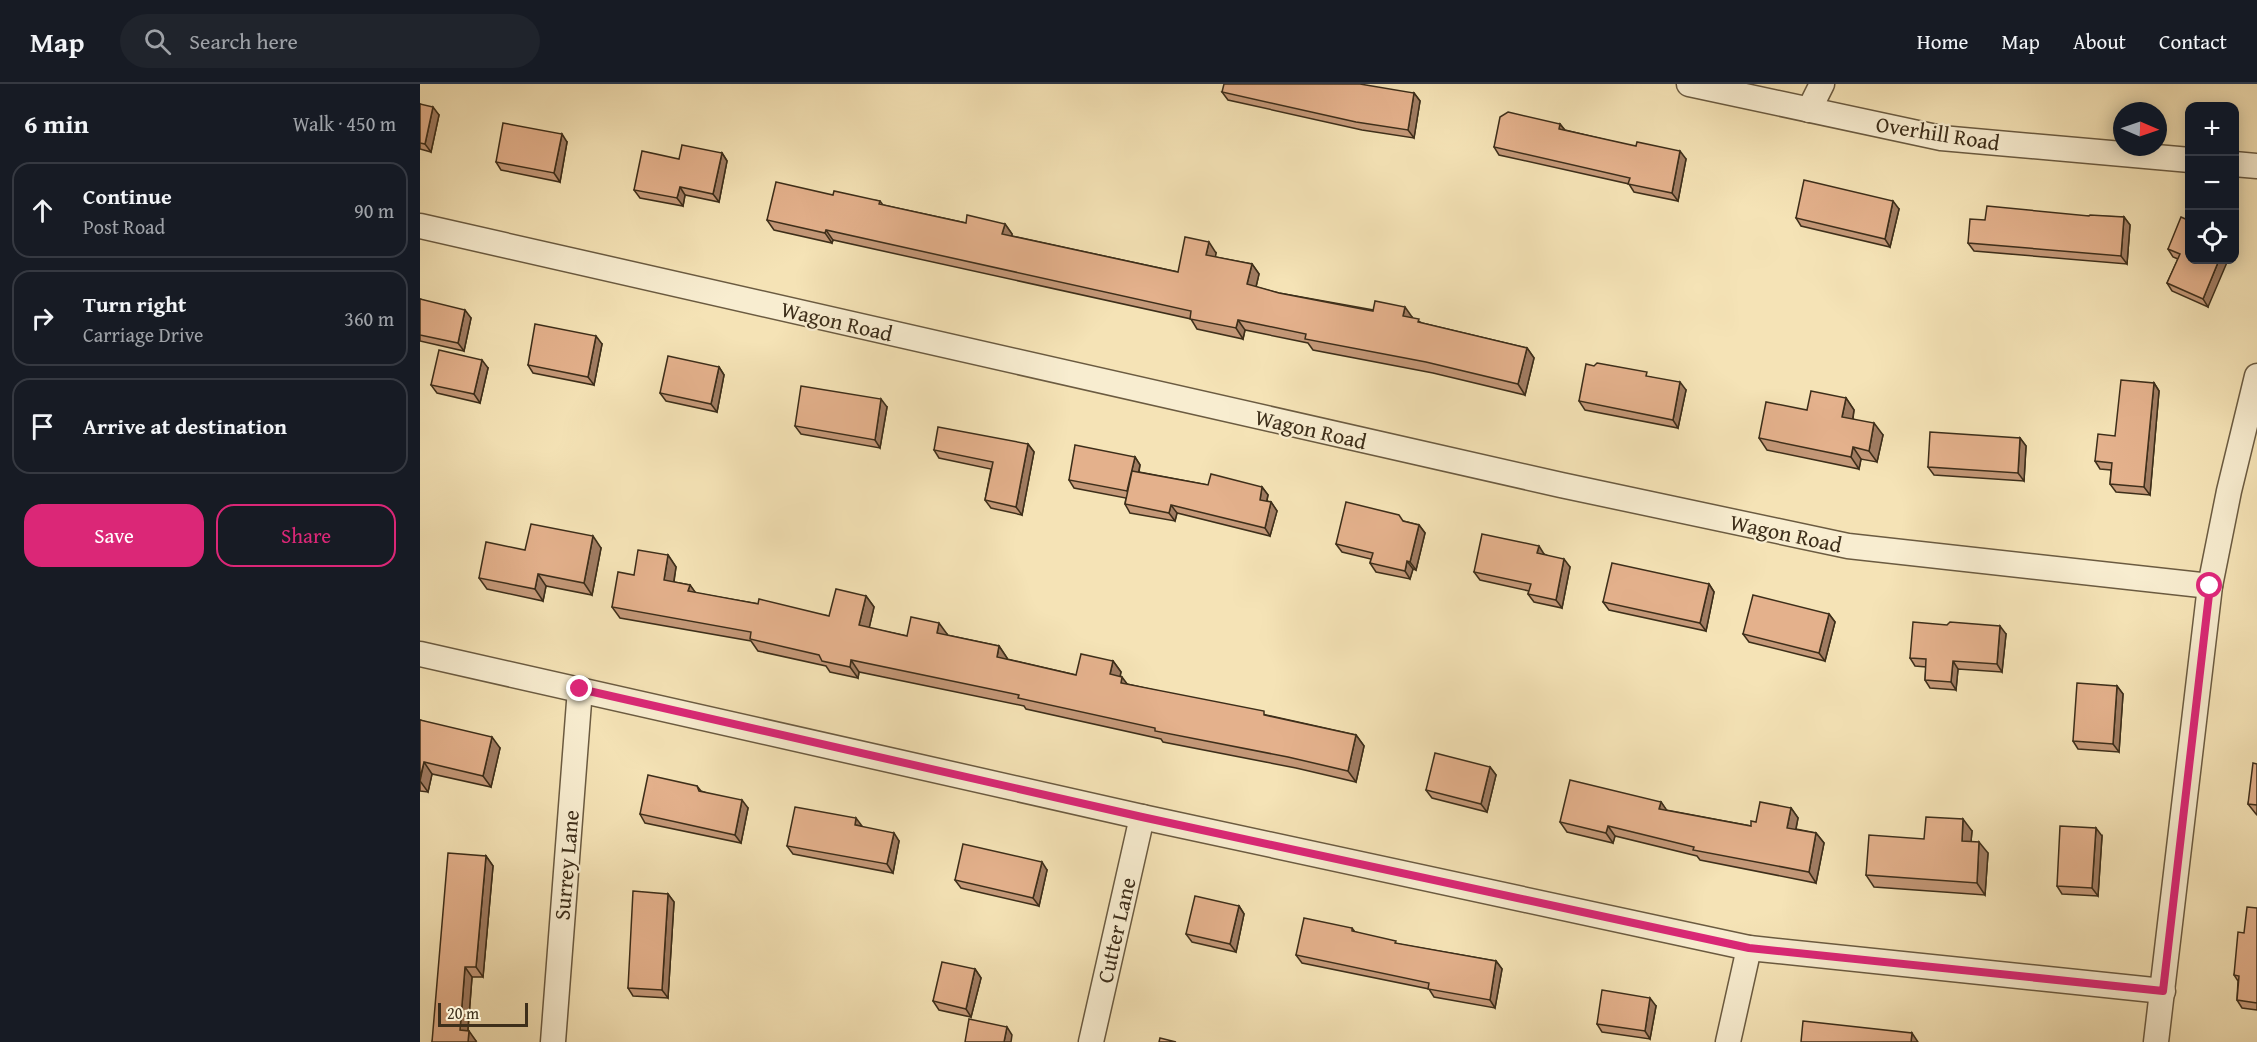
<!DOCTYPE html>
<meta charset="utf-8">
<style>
:root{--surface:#171b24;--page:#20242c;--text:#f1f3f6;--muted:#9ea1a6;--line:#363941;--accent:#db2777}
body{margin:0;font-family:"Gentium Book Plus",serif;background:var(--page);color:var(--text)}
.controls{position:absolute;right:18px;top:18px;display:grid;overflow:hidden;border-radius:12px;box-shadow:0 3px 15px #0003}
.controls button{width:54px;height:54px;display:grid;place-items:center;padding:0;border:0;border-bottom:2px solid var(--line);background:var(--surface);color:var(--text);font:30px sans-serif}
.compass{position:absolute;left:1693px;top:18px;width:54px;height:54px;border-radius:50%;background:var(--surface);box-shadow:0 3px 15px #0003;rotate:92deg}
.scale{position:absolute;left:18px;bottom:15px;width:90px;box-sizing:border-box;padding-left:6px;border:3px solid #3d2e1a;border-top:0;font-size:16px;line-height:21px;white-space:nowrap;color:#3d2e1a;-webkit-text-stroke:4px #f8edd0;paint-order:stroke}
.stop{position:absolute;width:18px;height:18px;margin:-14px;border:4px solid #db2777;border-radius:50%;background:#fff}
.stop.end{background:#db2777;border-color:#fff;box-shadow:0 2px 6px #0008}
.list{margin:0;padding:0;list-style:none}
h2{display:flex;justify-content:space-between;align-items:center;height:78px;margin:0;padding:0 24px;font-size:26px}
h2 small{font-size:20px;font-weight:400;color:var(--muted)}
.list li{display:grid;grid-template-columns:39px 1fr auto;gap:18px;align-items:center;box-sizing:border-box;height:96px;margin:0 12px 12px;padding:0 12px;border:2px solid var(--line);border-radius:18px}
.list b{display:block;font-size:22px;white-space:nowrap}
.list p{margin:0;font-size:20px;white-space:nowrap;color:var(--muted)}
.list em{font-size:20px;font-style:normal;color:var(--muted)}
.actions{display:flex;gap:12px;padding:18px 24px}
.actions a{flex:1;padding:14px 0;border:2px solid var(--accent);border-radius:18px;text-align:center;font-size:21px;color:var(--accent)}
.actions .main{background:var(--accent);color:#fff}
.icon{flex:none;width:33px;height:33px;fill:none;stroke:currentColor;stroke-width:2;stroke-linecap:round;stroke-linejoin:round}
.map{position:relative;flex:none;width:1837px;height:958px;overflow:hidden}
header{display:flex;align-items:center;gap:36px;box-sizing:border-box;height:84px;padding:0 30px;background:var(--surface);border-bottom:2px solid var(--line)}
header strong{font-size:28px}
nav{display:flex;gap:33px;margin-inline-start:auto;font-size:21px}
.search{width:420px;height:54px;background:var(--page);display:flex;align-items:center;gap:15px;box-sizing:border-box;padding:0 21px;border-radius:33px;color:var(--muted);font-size:22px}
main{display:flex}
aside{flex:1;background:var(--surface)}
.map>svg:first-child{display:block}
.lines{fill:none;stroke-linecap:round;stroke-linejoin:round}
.street-casing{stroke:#6b5b41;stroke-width:27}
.street{stroke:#f8edd0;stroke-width:24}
.wall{fill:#c49878;stroke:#3d2e1a;stroke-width:1.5}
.shaded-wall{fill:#a07c62;stroke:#3d2e1a;stroke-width:1.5}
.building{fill:#e4b18c;stroke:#3d2e1a;stroke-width:1.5}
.route{stroke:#db2777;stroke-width:8}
.labels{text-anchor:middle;stroke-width:4.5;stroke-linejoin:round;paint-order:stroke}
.street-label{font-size:22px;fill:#3d2e1a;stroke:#f8edd0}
</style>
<header>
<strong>Map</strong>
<div class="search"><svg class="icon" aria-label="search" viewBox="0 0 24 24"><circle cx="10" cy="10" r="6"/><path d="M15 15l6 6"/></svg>Search here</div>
<nav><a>Home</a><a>Map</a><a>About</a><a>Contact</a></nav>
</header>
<main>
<aside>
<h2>6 min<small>Walk · 450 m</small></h2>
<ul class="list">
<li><svg class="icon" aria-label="ahead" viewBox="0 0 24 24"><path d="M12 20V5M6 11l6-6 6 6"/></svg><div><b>Continue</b><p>Post Road</p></div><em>90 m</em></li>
<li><svg class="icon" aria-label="right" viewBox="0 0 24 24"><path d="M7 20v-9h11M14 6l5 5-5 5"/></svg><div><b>Turn right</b><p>Carriage Drive</p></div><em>360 m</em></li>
<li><svg class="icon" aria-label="arrive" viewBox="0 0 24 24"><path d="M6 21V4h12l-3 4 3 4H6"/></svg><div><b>Arrive at destination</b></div></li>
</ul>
<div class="actions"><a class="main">Save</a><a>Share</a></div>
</aside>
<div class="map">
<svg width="1837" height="958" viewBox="0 0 1837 958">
<rect width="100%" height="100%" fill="#f5e3b6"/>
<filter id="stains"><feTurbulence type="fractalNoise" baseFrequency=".00333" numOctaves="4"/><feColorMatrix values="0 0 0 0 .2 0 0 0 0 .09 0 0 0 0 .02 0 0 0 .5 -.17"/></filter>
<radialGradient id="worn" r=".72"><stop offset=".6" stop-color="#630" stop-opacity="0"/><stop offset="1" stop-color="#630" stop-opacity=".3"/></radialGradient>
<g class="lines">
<g class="street-casing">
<g id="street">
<path d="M1269 0 1521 54 1770 76"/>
<path d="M1389 26 1402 0"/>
<path d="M1814 80 1837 82"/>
<path d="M0 142 1141 401 1428 462 1790 502"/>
<path d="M0 570 722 733 1329 864 1743 907"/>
<path d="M133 958 160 605"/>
<path d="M671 958 722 733"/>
<path d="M1308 958 1329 864"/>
<path d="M1736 958 1790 502 1809 407 1837 292"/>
</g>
</g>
<use href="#street" class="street"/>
</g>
<g class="wall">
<path d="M802 8 994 9 1000 17 994 54 942 46 808 16Z"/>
<path d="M0 20 19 31 11 68 0 65Z"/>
<path d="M1140 40 1145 46 1266 75 1258 117 1214 108 1209 100 1079 71 1074 63Z"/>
<path d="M147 58 140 98 81 86 76 78Z"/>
<path d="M302 69 307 77 299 118 265 111 263 122 220 114 214 106 259 75Z"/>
<path d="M413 111 460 117 463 121 546 139 585 140 592 150V152L758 188 796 169 795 173 832 180 839 190 836 203 859 209 992 233V234L1002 239 1107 264 1114 274 1105 311 1013 289 893 266 888 259 825 246 823 255 777 245 771 235 413 156 412 159 354 146 347 136Z"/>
<path d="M1479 125 1470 163 1381 142 1376 134Z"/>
<path d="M1669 132 1704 133 1710 141 1707 180 1554 167 1548 159 1565 136Z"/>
<path d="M1770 137 1788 223 1752 207 1747 199 1758 175 1753 173 1748 165Z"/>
<path d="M0 215 51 234 44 267 0 257Z"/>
<path d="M182 260 174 301 113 289 108 281Z"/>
<path d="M299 283 304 291 297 328 246 317 240 309Z"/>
<path d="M68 284 60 319 17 309 11 301Z"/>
<path d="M1230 293 1266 306 1258 344 1165 326 1159 317Z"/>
<path d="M1734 299 1739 307 1730 411 1696 408 1690 400 1691 386 1680 385 1675 377 1695 352Z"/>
<path d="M1426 314 1434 326 1433 335 1463 351 1457 378 1441 375 1439 385 1347 366 1339 354 1387 326Z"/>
<path d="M467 323 460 364 381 350 375 342Z"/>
<path d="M1600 354 1606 362 1604 397 1514 391 1508 383Z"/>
<path d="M608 360 614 368 602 431 571 424 565 416 571 385 519 374 514 366Z"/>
<path d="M715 373 720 381 719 388 788 401 842 403 848 411 847 417 851 418 857 427 850 452 757 429 755 437 710 429 705 420 706 414 654 404 649 396Z"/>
<path d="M983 437 999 441 1005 449 996 486 993 485 990 495 956 488 950 479 951 475 922 468 916 460Z"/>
<path d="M181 464 172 511 126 502 123 517 67 505 59 494 105 466Z"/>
<path d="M1124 470 1150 483 1142 524 1114 518 1108 510 1109 507 1060 496 1054 488Z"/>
<path d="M248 471 256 483 254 498 270 501 275 509 409 532 446 512 454 523 449 544 487 552 527 550V551L579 562 587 574V575L656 591 693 577 701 588 700 592 707 600 936 651 944 662 936 698 876 684 743 658 741 655 606 625 604 622 439 588 438 594 410 588 406 582 338 567 331 557 200 534 192 523 214 491Z"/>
<path d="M1289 500 1294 508 1286 547 1189 526 1183 518Z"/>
<path d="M1409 530 1415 538 1405 577 1329 558 1323 550Z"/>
<path d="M1586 550 1582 588 1538 585 1536 606 1510 604 1505 596 1506 583 1495 582 1490 574Z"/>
<path d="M1697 602 1703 610 1699 668 1658 665 1653 657Z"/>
<path d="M0 636 80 664 71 703 12 690 8 708 0 707Z"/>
<path d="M1837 680V731L1836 730 1828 720Z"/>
<path d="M1070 683 1076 691 1067 728 1012 714 1006 706Z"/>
<path d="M277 702 281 707 328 724 321 759 225 739 220 730Z"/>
<path d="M1241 718 1246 726 1331 742 1336 738 1371 724 1378 734 1376 745 1396 749 1404 759 1396 799 1280 776 1277 772 1195 752 1193 759 1147 748 1140 738Z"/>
<path d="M442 743 479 757 473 789 373 770 367 762Z"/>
<path d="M1552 747 1551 757 1568 769 1565 811 1454 803 1446 791 1504 755Z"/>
<path d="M1682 752 1678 812 1642 810 1637 802Z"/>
<path d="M66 772 73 782 63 893H52L48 947 56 957 12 958Z"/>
<path d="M627 786 619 822 541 804 535 796Z"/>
<path d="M248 810 254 818 248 914 213 912 208 904Z"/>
<path d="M819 822 824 830 816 868 772 858 766 850Z"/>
<path d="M1837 824V926L1822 924 1817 916 1818 897 1814 891Z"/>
<path d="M932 844 935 848 978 860 1076 877 1082 885 1075 924 1014 913 1009 905 882 879 876 871Z"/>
<path d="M555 885 561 894 551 933 519 926 513 917Z"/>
<path d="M1236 922 1230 955 1182 948 1177 940Z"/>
</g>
<g class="shaded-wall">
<path d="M994 9 1000 17 994 54 988 46Z"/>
<path d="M13 23 19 31 11 68 5 60Z"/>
<path d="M1140 40 1146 48 1139 45Z"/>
<path d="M142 50 147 58 140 98 134 89Z"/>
<path d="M1260 67 1266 75 1258 117 1252 109Z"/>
<path d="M302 69 307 77 299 118 293 110Z"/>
<path d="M260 103 265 111 263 122 257 114Z"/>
<path d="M1473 117 1479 125 1470 163 1465 155Z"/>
<path d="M1704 133 1710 141 1707 180 1701 172Z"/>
<path d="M585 140 592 150 590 161 582 150Z"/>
<path d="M406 146 413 156 412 159 405 149Z"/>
<path d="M789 158 796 169 794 181 786 171Z"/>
<path d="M1799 176H1808L1788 223 1783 215Z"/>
<path d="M832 180 839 190 834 211 827 200Z"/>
<path d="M985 223 992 233 990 242 983 232Z"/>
<path d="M45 226 51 234 44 267 38 259Z"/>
<path d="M818 236 825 246 823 255 816 244Z"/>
<path d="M176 252 182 260 174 301 168 293Z"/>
<path d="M1107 264 1114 274 1105 311 1098 300Z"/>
<path d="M62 276 68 284 60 319 54 310Z"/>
<path d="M299 283 304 291 297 328 291 320Z"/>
<path d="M1260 298 1266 306 1258 344 1253 336Z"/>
<path d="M1734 299 1739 307 1730 411 1724 403Z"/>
<path d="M1426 314 1434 326 1431 345 1422 333Z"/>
<path d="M461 315 467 323 460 364 455 356Z"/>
<path d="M1454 339 1463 351 1457 378 1449 367Z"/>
<path d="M1600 354 1606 362 1604 397 1598 389Z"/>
<path d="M608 360 614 368 602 431 596 423Z"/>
<path d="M1433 363 1441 375 1439 385 1431 373Z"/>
<path d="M715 373 720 381 713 415 707 407Z"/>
<path d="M842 403 848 411 845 424 840 416Z"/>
<path d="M851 418 857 427 850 452 845 444Z"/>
<path d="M751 421 757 429 755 437 749 429Z"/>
<path d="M999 441 1005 449 996 486 990 478Z"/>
<path d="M173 452 181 464 172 511 164 499Z"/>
<path d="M1119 462 1124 470 1123 478 1117 469Z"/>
<path d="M248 471 256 483 252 508 244 496Z"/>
<path d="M1144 475 1150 483 1142 524 1136 516Z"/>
<path d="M987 477 993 485 990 495 985 487Z"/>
<path d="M118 490 126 502 123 517 115 505Z"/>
<path d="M1289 500 1294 508 1286 547 1280 539Z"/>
<path d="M270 501 278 512 268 507Z"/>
<path d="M446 512 454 523 447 553 439 541Z"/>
<path d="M1409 530 1415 538 1405 577 1399 569Z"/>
<path d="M519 539 527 550 525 561 517 549Z"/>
<path d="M1580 542 1586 550 1582 588 1577 580Z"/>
<path d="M579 562 587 574 585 585 577 573Z"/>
<path d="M431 576 439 588 438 594 430 583Z"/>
<path d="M693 577 701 588 698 602 690 590Z"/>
<path d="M1533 577 1538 585 1536 606 1531 598Z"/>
<path d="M702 593 710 604 701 599Z"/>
<path d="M1697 602 1703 610 1699 668 1693 660Z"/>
<path d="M936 651 944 662 936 698 928 687Z"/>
<path d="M72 653 80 664 71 703 63 692Z"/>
<path d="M4 678 12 690 8 708 0 697Z"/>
<path d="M1070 683 1076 691 1067 728 1061 720Z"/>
<path d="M322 716 328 724 321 759 315 751Z"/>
<path d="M1241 718 1248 728 1239 725Z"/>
<path d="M1371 724 1378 734 1374 754 1367 744Z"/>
<path d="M436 734 442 742 435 741Z"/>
<path d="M1543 735 1552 747 1550 768 1542 757Z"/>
<path d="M1188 742 1195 752 1193 759 1186 749Z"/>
<path d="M1676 744 1682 752 1678 812 1672 804Z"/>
<path d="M474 749 479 757 473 789 467 780Z"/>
<path d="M1396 749 1404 759 1396 799 1389 788Z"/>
<path d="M1559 758 1568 769 1565 811 1557 799Z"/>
<path d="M66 772 73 782 63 893 56 883Z"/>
<path d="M622 778 627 786 619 822 613 814Z"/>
<path d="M248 810 254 818 248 914 242 906Z"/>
<path d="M819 822 824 830 816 868 810 860Z"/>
<path d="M1076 877 1082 885 1075 924 1070 916Z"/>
<path d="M45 883 52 893 47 956 40 946Z"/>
<path d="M555 885 561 894 551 933 546 925Z"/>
<path d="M1230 914 1236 922 1230 955 1225 947Z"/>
<path d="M587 943 592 951 591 958H584Z"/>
<path d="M49 947 56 957V958H48Z"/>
<path d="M1492 949 1498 958H1491Z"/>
</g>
<g class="building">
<path d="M804 0H940L994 9 988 46 936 38 802 8Z"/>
<path d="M0 20 13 23 5 60 0 59Z"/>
<path d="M1088 28 1140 40 1139 45 1216 62 1217 58 1260 67 1252 109 1208 100 1210 94 1074 63 1080 33Z"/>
<path d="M83 39 142 50 134 89 76 78Z"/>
<path d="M262 61 302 69 293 110 260 103 257 114 214 106 222 67 259 75Z"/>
<path d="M1384 96 1473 117 1465 155 1376 134Z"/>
<path d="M356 98 413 111 414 107 460 117 459 120 546 139 547 131 585 140 582 150 758 188 765 153 789 158 786 171 832 180 827 200 859 209 953 227 955 217 985 223 983 232 999 235 998 238 1107 264 1098 300 1006 278 885 255 886 250 818 236 816 244 770 235 771 227 406 146 405 149 347 136Z"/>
<path d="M1567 122 1669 132 1670 131 1704 133 1701 172 1548 159 1550 135 1565 136Z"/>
<path d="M1761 133 1770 137V176H1799L1783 215 1747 199 1760 170 1748 165Z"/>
<path d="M0 215 45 226 38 259 0 251Z"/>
<path d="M115 240 176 252 168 293 108 281Z"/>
<path d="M19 266 62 276 54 310 11 301Z"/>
<path d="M248 272 299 283 291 320 240 309Z"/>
<path d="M1177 279 1227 288 1226 292 1260 298 1253 336 1159 317 1166 280 1174 282Z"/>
<path d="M1701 296 1734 299 1724 403 1690 400 1692 379 1675 377 1678 350 1695 352Z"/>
<path d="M381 302 461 315 455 356 375 342Z"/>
<path d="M1391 307 1426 314 1422 333 1454 339 1449 367 1433 363 1431 373 1339 354 1346 318 1387 326Z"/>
<path d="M518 343 608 360 596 423 565 416 573 378 514 366Z"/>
<path d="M1510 348 1600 354 1598 389 1508 383Z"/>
<path d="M655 361 715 373 707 407 649 396Z"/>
<path d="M712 387 788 401 791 390 842 403 840 416 851 418 845 444 751 421 749 429 705 420Z"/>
<path d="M926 418 979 431 983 437 999 441 990 478 987 477 985 487 950 479 953 469 916 460Z"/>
<path d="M111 440 173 452 164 499 118 490 115 505 59 494 66 458 105 466Z"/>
<path d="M1062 450 1119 462 1117 469 1144 475 1136 516 1108 510 1111 500 1054 488Z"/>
<path d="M218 466 248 471 244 496 270 501 268 507 338 520 339 515 409 532 416 505 446 512 439 541 487 552 491 533 519 539 517 549 579 562 577 573 656 591 661 570 693 577 690 590 702 593 701 599 844 627V631L936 651 928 687 868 673 735 647V644L598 614 599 611 431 576 430 583 402 577 399 571 330 555 331 548 192 523 198 488 214 491Z"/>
<path d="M1192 479 1289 500 1280 539 1183 518Z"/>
<path d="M1333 511 1409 530 1399 569 1323 550Z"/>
<path d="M1493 538 1527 541 1530 538 1580 542 1577 580 1533 577 1531 598 1505 596 1506 575 1490 574Z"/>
<path d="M1657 599 1697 602 1693 660 1653 657Z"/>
<path d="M0 636 72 653 63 692 4 678 0 694Z"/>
<path d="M1015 669 1070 683 1061 720 1006 706Z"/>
<path d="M1833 679 1837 680V721L1828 720Z"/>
<path d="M228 691 277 702 279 707 322 716 315 751 220 730Z"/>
<path d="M1150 696 1241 718 1239 725 1331 742V737L1336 738 1340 718 1371 724 1367 744 1396 749 1389 788 1273 766 1274 763 1188 742 1186 749 1140 738Z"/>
<path d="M375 723 436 734 435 741 474 749 467 780 367 762Z"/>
<path d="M1506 733 1543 735 1542 757 1559 758 1557 799 1446 791 1449 751 1504 755Z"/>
<path d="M1640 742 1676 744 1672 804 1637 802Z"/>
<path d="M543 760 622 778 613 814 535 796Z"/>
<path d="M28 769 66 772 56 883H45L40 946 49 947 48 958H12Z"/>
<path d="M213 807 248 810 242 906 208 904Z"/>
<path d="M775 812 819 822 810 860 766 850Z"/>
<path d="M1827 823 1837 824V919L1817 916 1819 892 1814 891 1818 848 1824 849Z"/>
<path d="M884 834 932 844V847L976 857 975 859 1076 877 1070 916 1008 905 1009 899 876 871Z"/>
<path d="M522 878 555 885 546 925 513 917Z"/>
<path d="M1182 906 1230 914 1225 947 1177 940Z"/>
<path d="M549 935 587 943 584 958H545Z"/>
<path d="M1383 937 1492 949 1491 958H1381Z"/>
<path d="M740 954 756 958H739Z"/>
</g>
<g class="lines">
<path class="route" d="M160 605 722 733 1329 864 1743 907 1790 502"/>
</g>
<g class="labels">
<g class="street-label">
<text transform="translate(1518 49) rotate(9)" y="8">Overhill Road</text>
<text transform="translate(417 237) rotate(13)" y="8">Wagon Road</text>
<text transform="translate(891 345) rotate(13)" y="8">Wagon Road</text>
<text transform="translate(1366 449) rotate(12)" y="8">Wagon Road</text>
<text transform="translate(146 781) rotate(-85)" y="8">Surrey Lane</text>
<text transform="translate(696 846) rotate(-77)" y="8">Cutter Lane</text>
</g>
</g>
<rect width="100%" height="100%" filter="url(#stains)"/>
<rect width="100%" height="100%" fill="url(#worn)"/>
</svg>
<div class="controls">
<button>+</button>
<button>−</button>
<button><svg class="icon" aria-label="locate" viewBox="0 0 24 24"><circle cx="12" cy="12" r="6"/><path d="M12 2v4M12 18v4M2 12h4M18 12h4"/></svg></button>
</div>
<svg class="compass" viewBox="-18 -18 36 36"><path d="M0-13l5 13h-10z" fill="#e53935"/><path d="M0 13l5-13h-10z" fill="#9ea1a6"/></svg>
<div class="scale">20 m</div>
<div class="stop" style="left:1790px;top:502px"></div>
<div class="stop end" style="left:160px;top:605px"></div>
</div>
</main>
